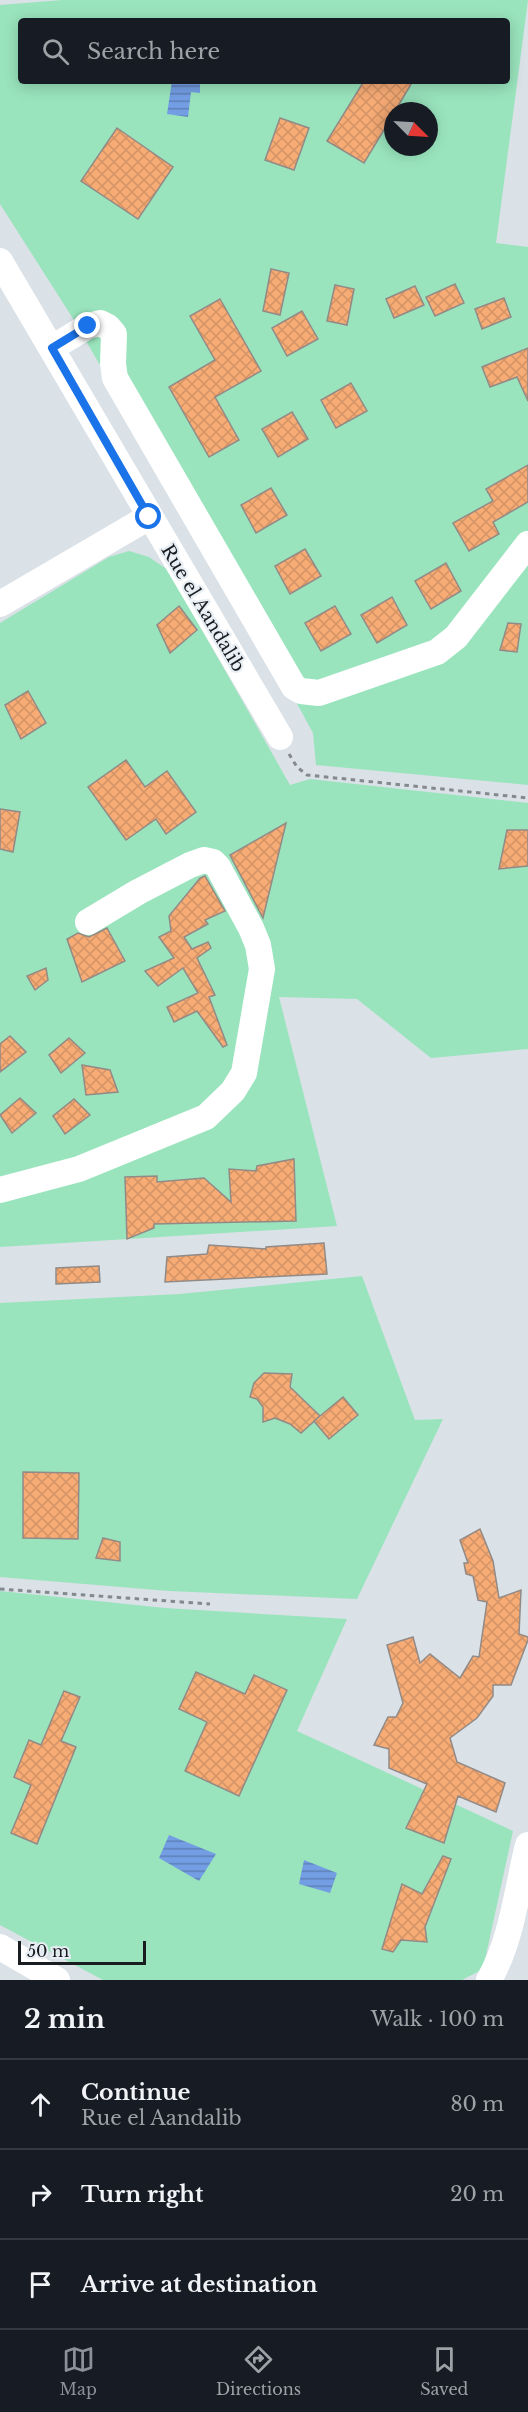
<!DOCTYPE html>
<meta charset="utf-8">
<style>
:root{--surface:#171b24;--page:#20242c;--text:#f1f3f6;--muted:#9ea1a6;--line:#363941;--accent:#8c9099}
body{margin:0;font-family:"Libre Baskerville",serif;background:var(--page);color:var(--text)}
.compass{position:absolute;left:384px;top:102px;width:54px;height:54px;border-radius:50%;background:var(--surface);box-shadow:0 3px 15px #0003;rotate:114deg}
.scale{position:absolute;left:18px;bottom:15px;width:128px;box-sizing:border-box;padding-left:6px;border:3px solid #1a1d1f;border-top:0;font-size:16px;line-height:21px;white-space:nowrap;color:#1a1d1f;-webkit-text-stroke:4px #e7eef4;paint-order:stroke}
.stop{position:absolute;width:18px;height:18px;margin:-14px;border:4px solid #1a73e8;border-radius:50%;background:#fff}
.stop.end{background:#1a73e8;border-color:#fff;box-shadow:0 2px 6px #0008}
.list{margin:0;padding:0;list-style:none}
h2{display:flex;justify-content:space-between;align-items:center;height:78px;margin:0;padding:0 24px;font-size:26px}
h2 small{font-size:20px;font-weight:400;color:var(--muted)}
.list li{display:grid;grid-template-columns:39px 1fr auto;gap:18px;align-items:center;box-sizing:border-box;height:90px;padding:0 24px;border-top:2px solid var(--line)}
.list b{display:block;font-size:22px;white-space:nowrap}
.list p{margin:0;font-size:20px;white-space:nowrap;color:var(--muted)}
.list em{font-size:20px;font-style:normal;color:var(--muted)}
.icon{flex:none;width:33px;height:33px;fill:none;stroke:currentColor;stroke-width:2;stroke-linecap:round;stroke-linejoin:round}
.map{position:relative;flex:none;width:528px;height:1980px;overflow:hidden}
.search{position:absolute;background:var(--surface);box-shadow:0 3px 15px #0003;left:18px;right:18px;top:18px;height:66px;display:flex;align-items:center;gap:15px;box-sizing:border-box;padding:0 21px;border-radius:6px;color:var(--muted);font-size:22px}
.sheet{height:348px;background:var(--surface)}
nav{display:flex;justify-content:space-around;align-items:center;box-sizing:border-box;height:84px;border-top:2px solid var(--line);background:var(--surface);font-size:16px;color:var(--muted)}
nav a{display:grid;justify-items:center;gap:3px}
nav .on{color:var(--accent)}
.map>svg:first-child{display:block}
.garden{fill:#99e4bd;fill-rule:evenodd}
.water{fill:url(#water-rules)}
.building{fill:url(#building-cross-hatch);stroke:#928a86;stroke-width:1.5}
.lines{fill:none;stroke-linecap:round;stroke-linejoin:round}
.path{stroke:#84898d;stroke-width:3;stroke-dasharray:4.5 4.5;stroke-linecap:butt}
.minor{stroke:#fff;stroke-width:26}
.route{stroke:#1a73e8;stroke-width:8}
.labels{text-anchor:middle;stroke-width:4.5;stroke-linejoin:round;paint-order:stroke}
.street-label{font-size:18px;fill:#1a1d1f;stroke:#e7eef4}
</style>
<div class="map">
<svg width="528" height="1980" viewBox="0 0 528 1980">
<defs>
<pattern id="water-rules" width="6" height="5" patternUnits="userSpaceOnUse" patternTransform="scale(1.5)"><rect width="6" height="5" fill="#739ee4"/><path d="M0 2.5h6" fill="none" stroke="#5e80b8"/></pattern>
<pattern id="building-cross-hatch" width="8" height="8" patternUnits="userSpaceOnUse" patternTransform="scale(1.5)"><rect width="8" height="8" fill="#f7ab75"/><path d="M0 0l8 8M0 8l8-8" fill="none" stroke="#d39365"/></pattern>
</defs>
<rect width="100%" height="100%" fill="#dae1e7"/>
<g class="garden">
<path d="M62 0H528L496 243 528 247V785L316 765 313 733 300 709 72 317 0 204V5ZM21 21H507V81H21ZM393 111H429V147H393Z"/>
<path d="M129 551 149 557 168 570 290 785 310 779 528 803V1049L431 1058 357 999 279 997 337 1226 0 1247V623L109 557Z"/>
<path d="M362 1276 415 1420 443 1419 357 1599 169 1591 0 1577V1303L180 1294Z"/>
<path d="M0 1591 165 1608 347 1619 297 1731 513 1831 483 1969 462 1980H103L0 1925Z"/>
</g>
<g class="water">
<path d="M172 81H200V93L191 92 188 117 167 114Z"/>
<path d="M169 1835 216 1854 199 1881 159 1858Z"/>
<path d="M304 1860 337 1873 330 1893 299 1884Z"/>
</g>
<g class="building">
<path d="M364 81H413L395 111H393V115L364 163 327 141Z"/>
<path d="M280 118 309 128 294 170 265 160Z"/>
<path d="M117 128 173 167 138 219 81 181Z"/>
<path d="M271 269 289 273 280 315 263 311Z"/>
<path d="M455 284 464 303 435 316 426 297Z"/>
<path d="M335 285 354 289 347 325 327 321Z"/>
<path d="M415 286 424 305 394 318 386 299Z"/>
<path d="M504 298 511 317 482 329 475 309Z"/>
<path d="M220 299 261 371 215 397 239 440 209 457 169 387 215 360 190 316Z"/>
<path d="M302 311 318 339 287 356 272 328Z"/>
<path d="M528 348V401L517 377 490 387 482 367Z"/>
<path d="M351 383 367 411 336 428 321 400Z"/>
<path d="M292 412 308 439 278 457 262 429Z"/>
<path d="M528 465V502L493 522 499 534 469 551 453 523 493 501 486 489Z"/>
<path d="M271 488 287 515 256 533 241 505Z"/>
<path d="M305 549 321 576 290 594 275 566Z"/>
<path d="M446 563 461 591 431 609 415 581Z"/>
<path d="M392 597 407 625 377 643 361 615Z"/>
<path d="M179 606 197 630 170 653 157 625Z"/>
<path d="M335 606 351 634 321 651 305 623Z"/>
<path d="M508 623 521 624 517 652 500 650Z"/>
<path d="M28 691 46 723 21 739 5 705Z"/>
<path d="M126 760 145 787 167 771 196 812 166 834 156 819 126 840 88 787Z"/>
<path d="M0 809 20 812 13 852 0 849Z"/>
<path d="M286 823 263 918 230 855Z"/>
<path d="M507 830H528V866L499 869Z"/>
<path d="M205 876 225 911 205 920 208 924 184 937 192 949 208 942 211 948 197 958 215 995 209 997 227 1045 223 1047 197 1011 174 1022 167 1007 198 993 183 968 158 986 145 971 174 958 159 937 171 931 169 916 200 878Z"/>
<path d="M107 928 125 961 82 982 67 939 78 933 89 937Z"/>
<path d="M46 968 48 980 35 990 27 976Z"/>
<path d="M10 1036 26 1052 0 1072V1044Z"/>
<path d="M69 1038 85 1053 61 1073 49 1055Z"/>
<path d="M82 1065 110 1070 118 1092 86 1095Z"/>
<path d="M20 1098 36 1113 12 1133 0 1115Z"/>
<path d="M74 1099 90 1115 65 1134 53 1116Z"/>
<path d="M294 1159 296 1221 154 1224V1228L127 1239 125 1177 157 1176V1182L204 1178 231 1202 229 1169 256 1171 257 1166Z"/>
<path d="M324 1243 327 1274 165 1282 167 1257 207 1254 209 1245 266 1249V1247Z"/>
<path d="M99 1266 100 1282 56 1284V1268Z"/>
<path d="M264 1373 292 1374 290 1387 320 1416 301 1433 290 1424 275 1418 263 1422V1407L257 1399 250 1397 254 1383Z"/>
<path d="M343 1397 358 1415 329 1439 314 1421Z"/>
<path d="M23 1472 79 1473 78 1539 23 1538Z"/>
<path d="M480 1529 493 1561 499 1598 521 1590 519 1634 528 1637V1640L511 1685H493V1696L477 1718 450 1738 457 1762 505 1783 496 1812 458 1796 444 1843 406 1828 427 1784 389 1768V1749L374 1745 388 1717H396L403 1703 387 1645 413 1637 420 1663 430 1654 460 1678 473 1656 479 1657 487 1602 478 1600 473 1576 466 1574 464 1563H468L460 1540Z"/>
<path d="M103 1538 120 1542V1561L96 1558Z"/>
<path d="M196 1672 245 1694 254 1675 287 1690 239 1796 185 1771 207 1722 179 1709Z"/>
<path d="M64 1691 80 1697 61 1741 76 1747 37 1844 11 1833 31 1785 14 1777 29 1740 41 1745Z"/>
<path d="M443 1856 451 1859 425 1927 427 1942 401 1940 393 1952 382 1949 402 1884 422 1894Z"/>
</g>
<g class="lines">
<g class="path">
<path d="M289 754 297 767 307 775 528 798"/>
<path d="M0 1589 210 1604"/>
</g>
<g class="minor">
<path d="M0 261 280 737"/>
<path d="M52 348 88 326 100 323 108 327 114 334 113 364 115 378 294 687 301 691 319 693 437 652 456 637 528 544"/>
<path d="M0 604 149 517"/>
<path d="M0 1190 79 1169 206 1117 233 1091 244 1073 262 969 258 945 251 928 218 867 213 862 204 860 190 865 138 892 88 922"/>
<path d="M0 1947 57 1980"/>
<path d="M489 1980C512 1940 517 1889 528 1845"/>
</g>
</g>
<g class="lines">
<path class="route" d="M88 326 52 348 149 517"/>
</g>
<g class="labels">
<g class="street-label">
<text transform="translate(203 608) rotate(59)" y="6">Rue el Aandalib</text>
</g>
</g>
</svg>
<svg class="compass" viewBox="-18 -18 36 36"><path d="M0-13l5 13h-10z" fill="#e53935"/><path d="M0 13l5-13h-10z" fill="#9ea1a6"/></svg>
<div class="scale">50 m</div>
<div class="stop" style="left:149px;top:517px"></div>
<div class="stop end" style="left:88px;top:326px"></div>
<div class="search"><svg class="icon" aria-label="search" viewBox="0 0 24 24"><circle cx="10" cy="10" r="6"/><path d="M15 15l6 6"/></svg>Search here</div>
</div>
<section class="sheet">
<h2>2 min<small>Walk · 100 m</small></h2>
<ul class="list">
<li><svg class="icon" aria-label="ahead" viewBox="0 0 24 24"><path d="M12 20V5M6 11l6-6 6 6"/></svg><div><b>Continue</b><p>Rue el Aandalib</p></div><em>80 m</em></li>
<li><svg class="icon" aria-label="right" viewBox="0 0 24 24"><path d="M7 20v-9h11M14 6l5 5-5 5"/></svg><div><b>Turn right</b></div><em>20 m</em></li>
<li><svg class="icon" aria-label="arrive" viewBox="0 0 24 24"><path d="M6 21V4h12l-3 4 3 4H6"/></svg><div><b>Arrive at destination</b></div></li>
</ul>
</section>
<nav>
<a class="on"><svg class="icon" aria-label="map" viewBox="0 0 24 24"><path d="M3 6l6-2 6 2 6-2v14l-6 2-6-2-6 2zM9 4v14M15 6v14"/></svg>Map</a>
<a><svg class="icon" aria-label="directions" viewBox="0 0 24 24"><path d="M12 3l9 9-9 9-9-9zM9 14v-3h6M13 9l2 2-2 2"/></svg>Directions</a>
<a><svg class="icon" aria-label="saved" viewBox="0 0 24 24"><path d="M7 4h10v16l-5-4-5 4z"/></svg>Saved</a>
</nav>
